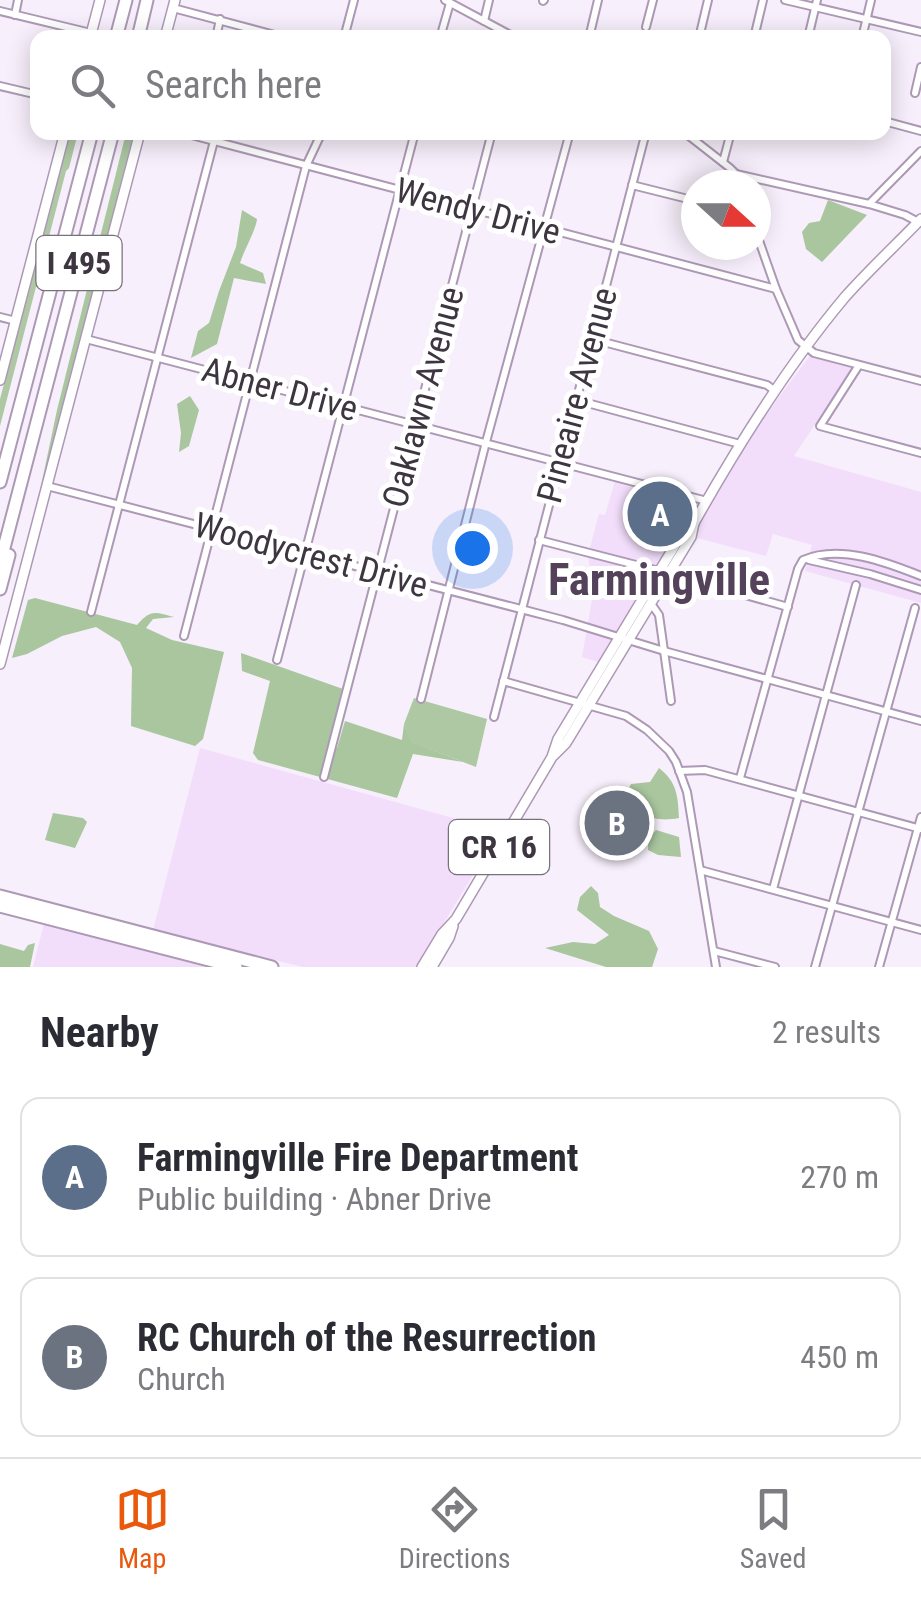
<!DOCTYPE html>
<meta charset="utf-8">
<style>
:root{--surface:#fff;--page:#f7f7f7;--text:#2b2b33;--muted:#7c7c81;--line:#e1e1e2;--accent:#ea580c}
body{margin:0;font-family:"Roboto Condensed",sans-serif;background:var(--page);color:var(--text)}
.compass{position:absolute;left:681px;top:170px;width:90px;height:90px;border-radius:50%;background:var(--surface);box-shadow:0 5px 25px #0003;rotate:111deg}
.you{position:absolute;left:472px;top:548px;width:35px;height:35px;margin:-25px;border:8px solid #fff;border-radius:50%;background:#1a73e8;box-shadow:0 0 0 15px #1a73e833}
.badge{display:grid;place-items:center;width:65px;height:65px;border-radius:50%;background:var(--accent);color:#fff;font-size:32px;font-weight:700}
.pin{position:absolute;translate:-50% -50%;border:5px solid #fff;box-shadow:0 2px 10px #0006}
.list{margin:0;padding:0;list-style:none}
h2{display:flex;justify-content:space-between;align-items:center;height:130px;margin:0;padding:0 40px;font-size:42px}
h2 small{font-size:32px;font-weight:400;color:var(--muted)}
.list li{display:grid;grid-template-columns:65px 1fr auto;gap:30px;align-items:center;box-sizing:border-box;height:160px;margin:0 20px 20px;padding:0 20px;border:2px solid var(--line);border-radius:20px}
.list b{display:block;font-size:38px;white-space:nowrap}
.list p{margin:0;font-size:32px;white-space:nowrap;color:var(--muted)}
.list em{font-size:32px;font-style:normal;color:var(--muted)}
.icon{flex:none;width:55px;height:55px;fill:none;stroke:currentColor;stroke-width:2;stroke-linecap:round;stroke-linejoin:round}
.map{position:relative;flex:none;width:921px;height:967px;overflow:hidden}
.search{position:absolute;background:var(--surface);box-shadow:0 5px 25px #0003;left:30px;right:30px;top:30px;height:110px;display:flex;align-items:center;gap:25px;box-sizing:border-box;padding:0 35px;border-radius:20px;color:var(--muted);font-size:38px}
.sheet{height:490px;background:var(--surface)}
nav{display:flex;justify-content:space-around;align-items:center;box-sizing:border-box;height:140px;border-top:2px solid var(--line);background:var(--surface);font-size:28px;color:var(--muted)}
nav a{display:grid;justify-items:center;gap:5px}
nav .on{color:var(--accent)}
.map>svg:first-child{display:block}
.built{fill:#f2defb}
.green{fill:#adc8a3}
.forest{fill:#a9c69f}
.lines{fill:none;stroke-linecap:round;stroke-linejoin:round}
.minor-casing{stroke:#ad99b5;stroke-width:10}
.major-casing{stroke:#ad99b5;stroke-width:12}
.highway-casing{stroke:#ad99b5;stroke-width:15}
.minor{stroke:#fff;stroke-width:6}
.major{stroke:#fff;stroke-width:9}
.highway{stroke:#fff;stroke-width:11}
.labels{text-anchor:middle;stroke-width:10;stroke-linejoin:round;paint-order:stroke}
.shield{fill:#fff;stroke:#777279;stroke-width:2.5}
.shield-label{font-size:32px;font-weight:bold;fill:#3d3540}
.street-label{font-size:35px;fill:#3d3540;stroke:#fff}
.district-label{font-size:45px;font-weight:bold;fill:#53425a;stroke:#fff}
</style>
<div class="map">
<svg width="921" height="967" viewBox="0 0 921 967">
<rect width="100%" height="100%" fill="#f7effb"/>
<g class="built">
<path d="M812 353 854 366 794 456 921 492V603L805 571 812 545 773 534 766 556 693 537 604 664 582 657 593 594 588 555 599 514 605 515 615 481 701 502Z"/>
<path d="M200 748 500 831 417 967H303L153 930Z"/>
<path d="M44 923 211 967H33Z"/>
</g>
<g class="green">
<path d="M70 133H78L69 168 66 171 0 426V399Z"/>
<path d="M414 698 487 719 476 767 409 741 404 724Z"/>
</g>
<g class="forest">
<path d="M126 133H134L37 505 57 410Z"/>
<path d="M828 200 867 215 822 262 806 249 802 232 809 223 820 221Z"/>
<path d="M242 210 257 219C256 230 244 250 240 263L263 273 266 284 234 278 217 344 191 358 198 331 209 323 219 291 236 247Z"/>
<path d="M190 396 199 410 189 446 179 452 181 433 177 404Z"/>
<path d="M35 598 137 625C151 609 155 612 174 617L153 619 146 628 172 640 224 652 203 739 195 746 131 726 132 668 120 642 96 627 62 636 27 654 12 658 28 600Z"/>
<path d="M241 653 343 689 328 746 337 748 345 721 402 740 404 724 410 741 463 762 413 754 397 798 258 760 253 753 270 681 242 671Z"/>
<path d="M659 768C677 782 678 796 679 818 652 823 645 814 622 802L631 784 650 782Z"/>
<path d="M53 813 83 818 87 822 75 848 45 840Z"/>
<path d="M656 830 679 837 681 857 658 855 648 850V840Z"/>
<path d="M591 886 598 893 600 907 614 916 649 931 658 949 652 967H606L545 948 573 942 595 944 609 935 577 910 580 897Z"/>
<path d="M35 943 30 967H0V944L24 951 28 945Z"/>
</g>
<g class="lines">
<g class="minor-casing">
<g id="minor">
<path d="M445 0 516 38"/>
<path d="M785 0 921 32"/>
<path d="M543 1 544 0"/>
<path d="M173 8 286 38"/>
<path d="M0 11 91 33"/>
<path d="M15 15 18 0"/>
<path d="M484 21 489 0"/>
<path d="M646 27 653 0"/>
<path d="M216 38 220 19"/>
<path d="M344 38 354 0"/>
<path d="M440 38 450 3"/>
<path d="M589 38 598 0"/>
<path d="M699 38 708 0"/>
<path d="M754 38 763 0"/>
<path d="M808 38 817 0"/>
<path d="M862 38 871 0"/>
<path d="M0 86 38 95"/>
<path d="M915 93 921 67"/>
<path d="M884 121 921 131"/>
<path d="M180 132 776 289"/>
<path d="M684 132 730 168 736 174 740 185"/>
<path d="M723 162 731 132"/>
<path d="M736 174 869 204 905 215 918 222"/>
<path d="M632 185 696 201"/>
<path d="M869 204 921 151"/>
<path d="M756 232 776 289 798 340 814 353 921 381"/>
<path d="M0 317 16 321"/>
<path d="M86 339 707 501"/>
<path d="M592 339 767 385 775 391"/>
<path d="M859 365 820 426 921 453"/>
<path d="M576 400 740 444"/>
<path d="M47 486 563 620 664 651 921 721"/>
<path d="M539 540 671 574 788 607"/>
<path d="M809 560 870 574 921 590"/>
<path d="M652 605 659 615 671 701"/>
<path d="M91 612 214 141"/>
<path d="M184 636 306 166 322 132"/>
<path d="M277 660 415 132"/>
<path d="M503 681 626 716 647 730 669 751 676 762 687 792 716 967"/>
<path d="M421 699 486 442 570 132"/>
<path d="M494 717 646 132"/>
<path d="M679 771 705 770 921 829"/>
<path d="M324 777 492 132"/>
<path d="M740 778 798 569 803 560C840 544 886 562 921 576"/>
<path d="M700 870 921 930"/>
<path d="M773 889 856 585"/>
<path d="M714 951 775 967"/>
<path d="M815 967 915 608"/>
<path d="M879 967 921 817"/>
</g>
</g>
<g class="major-casing">
<g id="major">
<path d="M90 38 100 0"/>
<path d="M165 38 175 0"/>
<path d="M0 380 65 132"/>
<path d="M0 664 140 132"/>
<path d="M554 755 566 743 691 537 694 523"/>
<path d="M422 967 442 934 456 919 552 757 558 739 683 532 694 523C738 445 787 366 845 297 869 270 896 245 921 219"/>
<path d="M432 967 449 938 453 926"/>
</g>
</g>
<g class="highway-casing">
<g id="highway">
<path d="M116 38 126 0"/>
<path d="M138 38 147 0"/>
<path d="M0 482 92 132"/>
<path d="M0 563 113 132"/>
<path d="M0 589 9 555"/>
<path d="M0 896 272 967"/>
<path d="M0 906 236 967"/>
</g>
</g>
<use href="#minor" class="minor"/>
<use href="#major" class="major"/>
<use href="#highway" class="highway"/>
</g>
<g class="labels">
<g class="shield">
<rect x="36.5" y="236" width="85" height="54" rx="8"/>
<rect x="449" y="820" width="100" height="54" rx="8"/>
</g>
<g class="shield-label">
<text x="79" y="274">I 495</text>
<text x="499" y="858">CR 16</text>
</g>
<g class="street-label">
<text transform="translate(478 211) rotate(15)" y="12">Wendy Drive</text>
<text transform="translate(280 389) rotate(15)" y="12">Abner Drive</text>
<text transform="translate(577 395) rotate(-75)" y="12">Pineaire Avenue</text>
<text transform="translate(423 397) rotate(-75)" y="12">Oaklawn Avenue</text>
<text transform="translate(311 555) rotate(15)" y="12">Woodycrest Drive</text>
</g>
<g class="district-label">
<text x="659" y="595">Farmingville</text>
</g>
</g>
</svg>
<svg class="compass" viewBox="-18 -18 36 36"><path d="M0-13l5 13h-10z" fill="#e53935"/><path d="M0 13l5-13h-10z" fill="#7c7c81"/></svg>
<div class="you"></div>
<div class="pin badge" style="left:660px;top:514px;background:#5c6f8a">A</div>
<div class="pin badge" style="left:617px;top:823px;background:#6b7280">B</div>
<div class="search"><svg class="icon" aria-label="search" viewBox="0 0 24 24"><circle cx="10" cy="10" r="6"/><path d="M15 15l6 6"/></svg>Search here</div>
</div>
<section class="sheet">
<h2>Nearby<small>2 results</small></h2>
<ul class="list">
<li><span class="badge" style="background:#5c6f8a">A</span><div><b>Farmingville Fire Department</b><p>Public building · Abner Drive</p></div><em>270 m</em></li>
<li><span class="badge" style="background:#6b7280">B</span><div><b>RC Church of the Resurrection</b><p>Church</p></div><em>450 m</em></li>
</ul>
</section>
<nav>
<a class="on"><svg class="icon" aria-label="map" viewBox="0 0 24 24"><path d="M3 6l6-2 6 2 6-2v14l-6 2-6-2-6 2zM9 4v14M15 6v14"/></svg>Map</a>
<a><svg class="icon" aria-label="directions" viewBox="0 0 24 24"><path d="M12 3l9 9-9 9-9-9zM9 14v-3h6M13 9l2 2-2 2"/></svg>Directions</a>
<a><svg class="icon" aria-label="saved" viewBox="0 0 24 24"><path d="M7 4h10v16l-5-4-5 4z"/></svg>Saved</a>
</nav>
